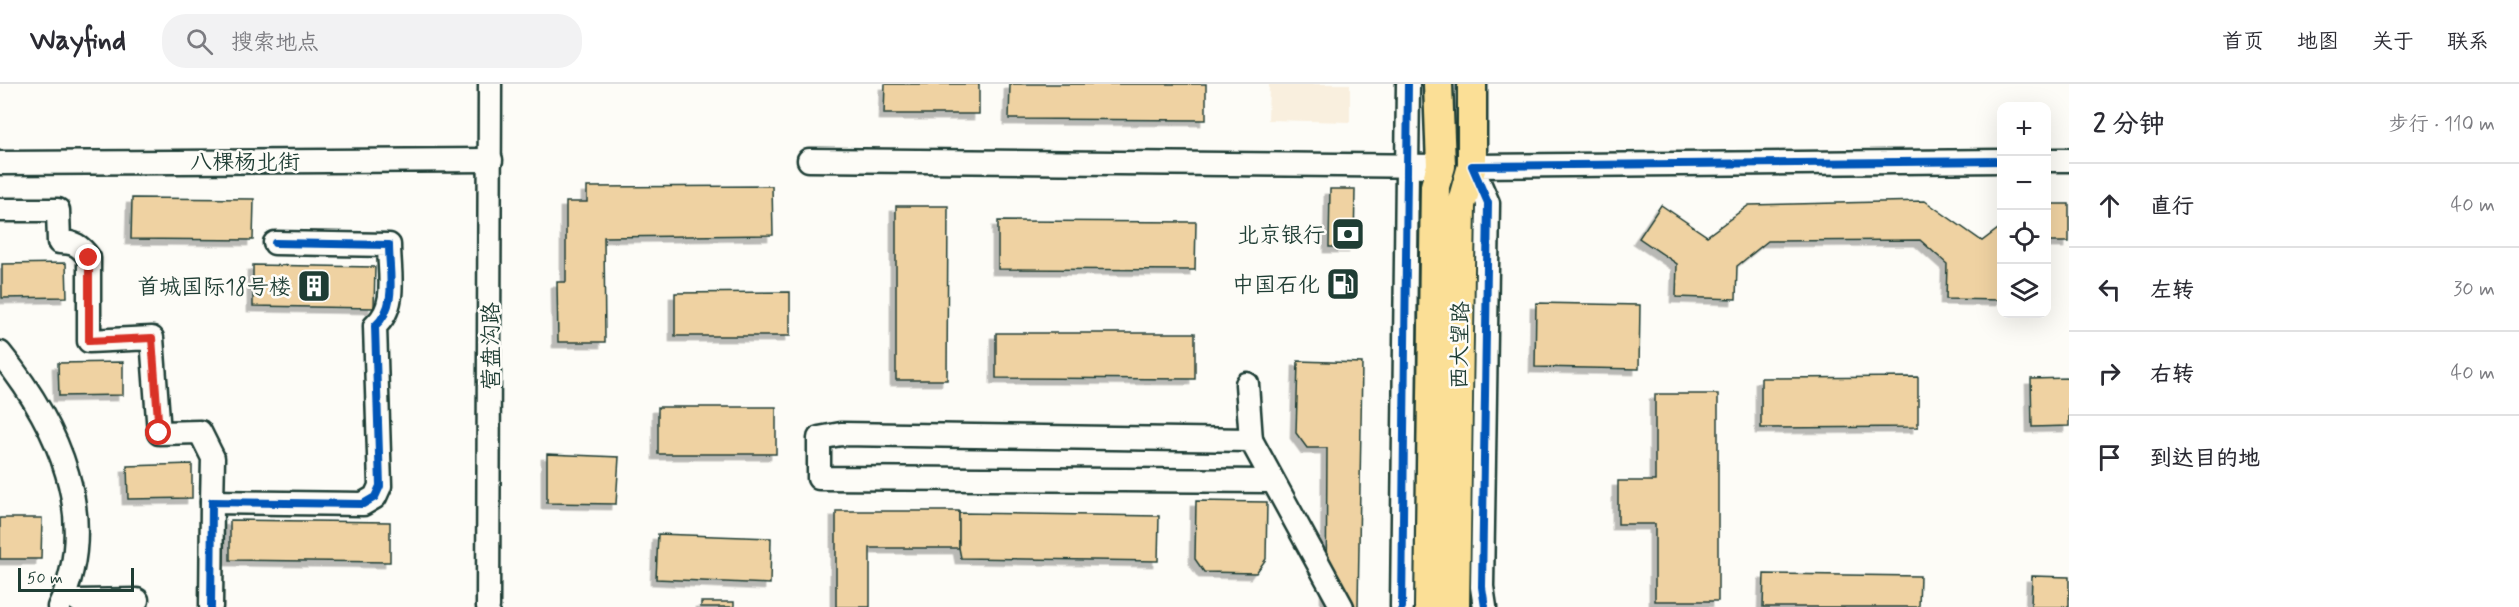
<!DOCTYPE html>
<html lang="zh">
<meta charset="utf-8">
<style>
:root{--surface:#fff;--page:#f2f2f3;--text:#2b2b33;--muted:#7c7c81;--line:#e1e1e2}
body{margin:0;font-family:Mynerve,"LXGW WenKai TC",sans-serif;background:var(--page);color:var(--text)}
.controls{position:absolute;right:18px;top:18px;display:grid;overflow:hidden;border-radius:12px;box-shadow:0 6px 24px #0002}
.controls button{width:54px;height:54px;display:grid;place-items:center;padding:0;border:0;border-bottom:2px solid var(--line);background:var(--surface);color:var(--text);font:30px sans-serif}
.scale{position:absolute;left:18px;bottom:15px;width:116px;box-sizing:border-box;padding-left:6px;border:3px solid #1f3d34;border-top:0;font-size:16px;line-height:21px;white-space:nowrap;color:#1f3d34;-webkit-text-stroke:4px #fdfcf7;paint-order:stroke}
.stop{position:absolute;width:18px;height:18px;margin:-14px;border:4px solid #d93025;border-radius:50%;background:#fff}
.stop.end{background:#d93025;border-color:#fff;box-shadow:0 2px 6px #0008}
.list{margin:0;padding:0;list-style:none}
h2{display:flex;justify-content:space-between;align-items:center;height:78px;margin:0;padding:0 24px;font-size:26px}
h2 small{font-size:20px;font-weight:400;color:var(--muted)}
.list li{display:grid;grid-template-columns:39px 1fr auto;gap:18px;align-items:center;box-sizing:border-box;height:84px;padding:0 24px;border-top:2px solid var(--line)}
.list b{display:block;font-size:22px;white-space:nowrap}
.list em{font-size:20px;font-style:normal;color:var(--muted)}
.icon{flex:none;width:33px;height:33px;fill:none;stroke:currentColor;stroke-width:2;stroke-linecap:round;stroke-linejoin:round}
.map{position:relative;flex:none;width:2069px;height:523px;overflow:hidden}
header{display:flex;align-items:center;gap:36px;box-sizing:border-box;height:84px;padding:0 30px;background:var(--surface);border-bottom:2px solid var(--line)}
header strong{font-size:28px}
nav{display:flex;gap:33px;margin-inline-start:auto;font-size:21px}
.search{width:420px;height:54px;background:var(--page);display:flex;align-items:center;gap:15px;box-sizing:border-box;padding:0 21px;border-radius:24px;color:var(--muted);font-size:22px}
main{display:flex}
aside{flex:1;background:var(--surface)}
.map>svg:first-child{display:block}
.built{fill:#f9efde}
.building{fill:#efd2a2;stroke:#1f3d34;stroke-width:1.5;filter:url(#shadow)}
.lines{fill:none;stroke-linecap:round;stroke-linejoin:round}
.minor-casing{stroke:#1f3d34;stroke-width:27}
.major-casing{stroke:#1f3d34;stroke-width:33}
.minor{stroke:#fdfcf7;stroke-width:22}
.major{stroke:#fbdf96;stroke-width:28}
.cycleway-casing{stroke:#fdfcf7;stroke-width:11}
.cycleway{stroke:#0057b8;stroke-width:8}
.route{stroke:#d93025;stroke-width:8}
.labels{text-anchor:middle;stroke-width:5;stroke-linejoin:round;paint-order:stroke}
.street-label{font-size:22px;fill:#1f3d34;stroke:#fdfcf7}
.poi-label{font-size:22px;fill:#1f3d34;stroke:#fdfcf7;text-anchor:end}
</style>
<header>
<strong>Wayfind</strong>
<div class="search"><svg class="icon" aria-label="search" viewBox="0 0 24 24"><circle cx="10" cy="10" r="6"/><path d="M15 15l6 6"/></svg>搜索地点</div>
<nav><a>首页</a><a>地图</a><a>关于</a><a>联系</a></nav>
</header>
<main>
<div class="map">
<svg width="2069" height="523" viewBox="0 0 2069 523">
<defs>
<filter id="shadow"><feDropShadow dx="-5.5" dy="5.5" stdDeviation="0" flood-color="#0004"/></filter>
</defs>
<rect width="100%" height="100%" fill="#fdfcf7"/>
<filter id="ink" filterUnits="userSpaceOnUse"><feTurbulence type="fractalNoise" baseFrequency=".0167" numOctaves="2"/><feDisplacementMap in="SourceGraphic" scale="12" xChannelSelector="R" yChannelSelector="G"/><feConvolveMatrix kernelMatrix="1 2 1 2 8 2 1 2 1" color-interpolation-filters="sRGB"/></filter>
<g filter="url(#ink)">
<path class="built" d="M1269 0H1350V38L1268 36Z"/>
<g class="building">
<path d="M885 0H979V30H884Z"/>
<path d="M1010 0H1206V36L1009 35Z"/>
<path d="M772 102 773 151 604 153 605 258H558L557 198H566V118H587V103Z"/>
<path d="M1330 105H1355L1354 163H1329Z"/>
<path d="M132 114 254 115 253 156 131 155Z"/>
<path d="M1925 117 1982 157 2002 142V216L1946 215 1947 180 1920 156 1768 157 1737 182 1736 215 1676 213 1677 180 1639 154 1661 121 1707 152 1749 121Z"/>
<rect x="2046" y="120" width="23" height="38"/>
<path d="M896 122H948L947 296H896Z"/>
<path d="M998 137 1196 138 1195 186 998 185Z"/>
<path d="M66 179 67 213 2 214V180Z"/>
<path d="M253 181 375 183 374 224 253 222Z"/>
<path d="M790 208V252H675V209Z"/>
<path d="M1536 219 1640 221 1639 285 1535 283Z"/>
<path d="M996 249H1195V295L996 294Z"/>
<path d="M1298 277 1362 279 1358 523H1326L1327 364H1307L1296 349Z"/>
<path d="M123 278V311L59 312 58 279Z"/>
<path d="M1918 293V343L1761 344V294Z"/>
<path d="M2069 294V342L2032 343 2031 295Z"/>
<path d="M1655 310H1718V517H1655V440H1618V397H1655Z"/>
<rect x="658" y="323" width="118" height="47"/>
<path d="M547 370 619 373 616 420 547 419Z"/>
<path d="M192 380V414L128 415 127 382Z"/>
<path d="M1196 417 1267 418 1266 475 1256 489 1204 488 1195 475Z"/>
<path d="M836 427H959V464H870V523H836Z"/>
<path d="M959 429 1159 432 1158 477 961 474 959 464Z"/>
<path d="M0 434H42L41 475H0Z"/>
<path d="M230 436 390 438V478L230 476Z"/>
<path d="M658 450 771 454 770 500 656 495Z"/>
<path d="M1764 490 1920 492 1919 523H1763Z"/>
<path d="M2032 492 2069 493V523H2031Z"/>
<rect x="701" y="518" width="33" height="5"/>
</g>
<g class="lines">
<g class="minor-casing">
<g id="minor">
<path d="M809 76 1441 82"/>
<path d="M2046 76H2069"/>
<path d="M0 79 491 76"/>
<path d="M0 126H58L59 158C74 158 80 161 89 174V257L152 254 159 349 200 348 213 374 212 418"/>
<path d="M0 269C58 340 101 434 59 523"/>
<path d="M1247 300 1251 356"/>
<path d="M1272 397 819 394V354L841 350 1251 356 1342 523"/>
<path d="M79 517 137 516"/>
<path d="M211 523 212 418 363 420 375 413 380 402 375 242C398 222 389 189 389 161L275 159"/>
<path d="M488 523 490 0"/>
<path d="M1402 523 1408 0"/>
<path d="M1485 523 1482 503 1488 119 1472 82 2002 77"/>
</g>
</g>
<g class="major-casing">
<g id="major">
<path d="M1429 523 1435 102 1441 82 1438 0"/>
<path d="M1455 523 1461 121 1472 82V0"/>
</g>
</g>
<use href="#minor" class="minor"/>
<use href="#major" class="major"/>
<g class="cycleway-casing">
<g id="cycleway">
<path d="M211 523 212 418 363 420 375 413 380 402 375 242C398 222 389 189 389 161L275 159"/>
<path d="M1402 523 1408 0"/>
<path d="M1485 523 1482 503 1488 119 1472 82 2002 77"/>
</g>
</g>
<use href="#cycleway" class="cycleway"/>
</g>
</g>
<g class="lines" filter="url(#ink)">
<path class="route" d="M89 174V257L152 254 159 349"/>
</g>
<defs>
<g id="bank-square" transform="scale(1.725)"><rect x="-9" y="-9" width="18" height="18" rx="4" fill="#1f3d34" stroke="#fdfcf7"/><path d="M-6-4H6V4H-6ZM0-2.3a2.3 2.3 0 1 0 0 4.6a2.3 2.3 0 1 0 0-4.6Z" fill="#fff"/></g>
<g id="fuel-square" transform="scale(1.725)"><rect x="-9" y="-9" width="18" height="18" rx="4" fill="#1f3d34" stroke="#fdfcf7"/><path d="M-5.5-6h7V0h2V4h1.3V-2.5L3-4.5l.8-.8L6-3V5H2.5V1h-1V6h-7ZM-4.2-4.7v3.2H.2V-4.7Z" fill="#fff"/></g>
<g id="building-square" transform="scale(1.725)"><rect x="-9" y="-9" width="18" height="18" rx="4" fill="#1f3d34" stroke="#fdfcf7"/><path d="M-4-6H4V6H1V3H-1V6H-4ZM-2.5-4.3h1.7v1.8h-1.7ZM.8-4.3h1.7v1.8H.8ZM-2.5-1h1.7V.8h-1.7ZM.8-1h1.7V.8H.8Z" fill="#fff"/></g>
</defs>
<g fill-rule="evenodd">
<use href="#bank-square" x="1348" y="150"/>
<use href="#fuel-square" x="1343" y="200"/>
<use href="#building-square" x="314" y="202"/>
</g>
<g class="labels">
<g class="street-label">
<text x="245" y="85">八棵杨北街</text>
<text transform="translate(1459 261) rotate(-89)" y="8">西大望路</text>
<text transform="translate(490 262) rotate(-90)" y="8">营盘沟路</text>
</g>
<g class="poi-label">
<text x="1325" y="158">北京银行</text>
<text x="1320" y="208">中国石化</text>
<text x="291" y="210">首城国际18号楼</text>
</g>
</g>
</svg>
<div class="controls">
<button>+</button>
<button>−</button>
<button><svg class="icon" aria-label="locate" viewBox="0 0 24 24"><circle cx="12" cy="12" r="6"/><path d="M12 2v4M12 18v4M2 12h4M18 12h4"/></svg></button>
<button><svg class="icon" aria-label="layers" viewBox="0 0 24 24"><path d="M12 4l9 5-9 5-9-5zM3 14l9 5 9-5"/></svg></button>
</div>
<div class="scale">50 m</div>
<div class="stop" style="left:159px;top:349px"></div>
<div class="stop end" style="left:89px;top:174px"></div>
</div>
<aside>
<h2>2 分钟<small>步行 · 110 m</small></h2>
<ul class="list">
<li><svg class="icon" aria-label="ahead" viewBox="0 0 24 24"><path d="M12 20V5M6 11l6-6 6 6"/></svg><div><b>直行</b></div><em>40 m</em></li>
<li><svg class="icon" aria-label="left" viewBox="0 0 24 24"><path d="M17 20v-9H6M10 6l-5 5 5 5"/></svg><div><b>左转</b></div><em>30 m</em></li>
<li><svg class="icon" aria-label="right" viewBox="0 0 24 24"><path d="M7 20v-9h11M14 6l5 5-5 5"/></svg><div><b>右转</b></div><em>40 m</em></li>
<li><svg class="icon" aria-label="arrive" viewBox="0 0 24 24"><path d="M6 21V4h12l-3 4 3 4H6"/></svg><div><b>到达目的地</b></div></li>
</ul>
</aside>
</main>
